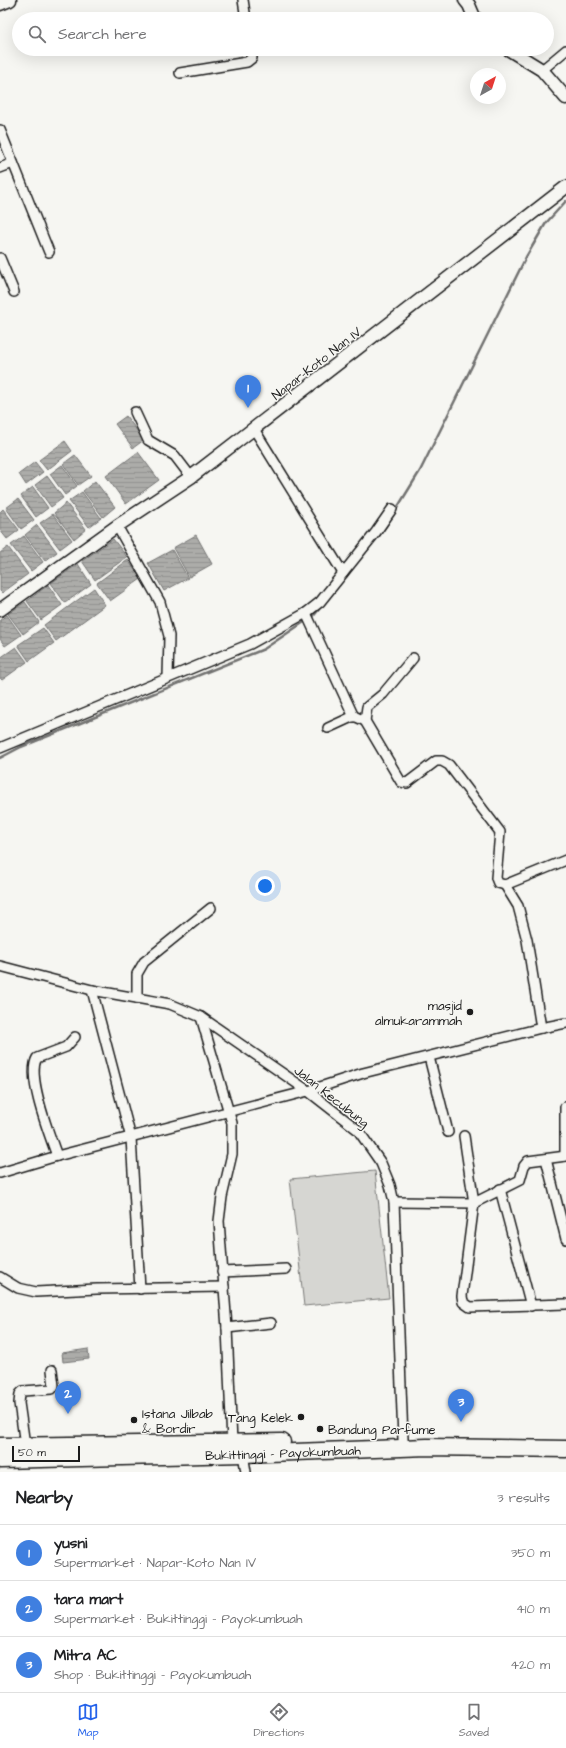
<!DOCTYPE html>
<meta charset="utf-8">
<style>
:root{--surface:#fff;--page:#f2f2f2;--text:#202124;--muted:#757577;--line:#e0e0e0;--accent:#2563eb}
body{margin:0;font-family:"Architects Daughter",sans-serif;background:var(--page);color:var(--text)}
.compass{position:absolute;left:470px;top:68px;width:36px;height:36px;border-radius:50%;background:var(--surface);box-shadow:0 4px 16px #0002;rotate:39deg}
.scale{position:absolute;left:12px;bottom:10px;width:68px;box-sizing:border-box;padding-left:4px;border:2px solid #1c1c1c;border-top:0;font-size:11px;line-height:14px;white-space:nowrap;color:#1c1c1c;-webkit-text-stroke:3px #f6f6f2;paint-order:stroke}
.you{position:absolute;left:265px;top:886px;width:14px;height:14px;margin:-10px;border:3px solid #fff;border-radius:50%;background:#1a73e8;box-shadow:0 0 0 6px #1a73e833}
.badge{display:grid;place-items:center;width:26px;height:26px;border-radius:50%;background:var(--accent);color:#fff;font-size:13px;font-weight:700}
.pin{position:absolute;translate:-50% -33px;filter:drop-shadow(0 1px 2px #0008)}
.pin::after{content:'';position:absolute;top:21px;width:14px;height:12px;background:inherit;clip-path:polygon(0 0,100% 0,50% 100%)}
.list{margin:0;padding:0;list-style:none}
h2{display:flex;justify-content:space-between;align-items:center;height:52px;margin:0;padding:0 16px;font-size:17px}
h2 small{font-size:13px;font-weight:400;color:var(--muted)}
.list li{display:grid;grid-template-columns:26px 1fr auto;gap:12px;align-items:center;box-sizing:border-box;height:56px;padding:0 16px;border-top:1px solid var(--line)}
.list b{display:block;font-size:15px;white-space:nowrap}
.list p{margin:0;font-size:13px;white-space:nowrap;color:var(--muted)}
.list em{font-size:13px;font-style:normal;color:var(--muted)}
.icon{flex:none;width:22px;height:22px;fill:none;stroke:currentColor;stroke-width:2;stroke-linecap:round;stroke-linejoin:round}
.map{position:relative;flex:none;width:566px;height:1472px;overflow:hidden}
.search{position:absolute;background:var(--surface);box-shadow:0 4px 16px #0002;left:12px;right:12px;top:12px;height:44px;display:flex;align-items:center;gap:10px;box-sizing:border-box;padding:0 14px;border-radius:22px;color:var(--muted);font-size:15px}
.sheet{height:220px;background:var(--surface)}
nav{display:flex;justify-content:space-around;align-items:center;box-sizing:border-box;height:56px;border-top:1px solid var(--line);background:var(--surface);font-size:11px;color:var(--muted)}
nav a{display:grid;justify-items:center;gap:2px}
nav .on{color:var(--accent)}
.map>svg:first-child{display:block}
.grass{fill:#d6d6d2;stroke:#797977}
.water{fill:url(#water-rules);stroke:#727271}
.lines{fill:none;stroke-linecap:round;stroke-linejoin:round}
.stream{stroke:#727271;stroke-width:2.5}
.street-casing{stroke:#1c1c1c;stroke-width:12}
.secondary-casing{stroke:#1c1c1c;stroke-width:15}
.highway-casing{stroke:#1c1c1c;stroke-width:19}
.street{stroke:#f6f6f2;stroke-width:9}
.secondary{stroke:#f6f6f2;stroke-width:12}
.highway{stroke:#f6f6f2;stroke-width:16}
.poi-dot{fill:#1c1c1c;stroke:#f6f6f2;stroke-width:1.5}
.labels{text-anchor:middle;stroke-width:3;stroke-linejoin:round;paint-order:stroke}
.street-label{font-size:13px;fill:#1c1c1c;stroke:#f6f6f2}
.poi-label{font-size:13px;fill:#1c1c1c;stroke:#f6f6f2;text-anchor:end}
</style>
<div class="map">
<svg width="566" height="1472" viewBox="0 0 566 1472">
<defs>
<pattern id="water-rules" width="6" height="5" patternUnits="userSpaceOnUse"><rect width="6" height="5" fill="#acaca9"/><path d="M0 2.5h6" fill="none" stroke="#939391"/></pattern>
</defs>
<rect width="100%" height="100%" fill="#f6f6f2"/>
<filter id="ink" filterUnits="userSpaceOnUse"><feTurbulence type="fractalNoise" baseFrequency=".025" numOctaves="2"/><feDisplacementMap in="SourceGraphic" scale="8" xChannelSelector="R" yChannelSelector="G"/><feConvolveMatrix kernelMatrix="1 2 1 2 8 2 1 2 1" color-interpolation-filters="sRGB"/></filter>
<g filter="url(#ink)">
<path class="grass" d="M375 1171 389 1298 304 1306 290 1179Z"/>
<g class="water">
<path d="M126 416 144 440 133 448 115 424Z"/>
<path d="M65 441 72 451 47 470 39 460Z"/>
<path d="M138 452 159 480 126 504 106 476Z"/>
<path d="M75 455 91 476 78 485 63 464Z"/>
<path d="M35 462 43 472 26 485 19 474Z"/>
<path d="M62 465 77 486 65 495 50 474Z"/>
<path d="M47 476 63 498 51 507 35 485Z"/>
<path d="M95 481 115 507 103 517 83 491Z"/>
<path d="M33 487 48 508 36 517 21 496Z"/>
<path d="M82 492 101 518 89 527 69 501Z"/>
<path d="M18 499 34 520 21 529 6 508Z"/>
<path d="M66 503 86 529 74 539 54 513Z"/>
<path d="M3 509 19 530 7 539 0 530V512Z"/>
<path d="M53 514 72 540 60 549 40 523Z"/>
<path d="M37 525 57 552 45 561 25 535Z"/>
<path d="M196 535 212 564 189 577 173 548Z"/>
<path d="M24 536 43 562 31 571 11 545Z"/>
<path d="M113 539 127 557 95 580 82 561Z"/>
<path d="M8 547 28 574 2 593 0 591V553Z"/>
<path d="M172 550 188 578 164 591 148 563Z"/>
<path d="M128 560 141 579 110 601 97 583Z"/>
<path d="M78 564 91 584 65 603 51 583Z"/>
<path d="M48 585 62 605 41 620 27 601Z"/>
<path d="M94 588 105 605 56 641 44 625Z"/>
<path d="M25 602 39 622 23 634 8 614Z"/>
<path d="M7 615 21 635 5 646 0 639V620Z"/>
<path d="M43 628 54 643 29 661 18 645Z"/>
<path d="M16 647 27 662 2 680 0 678V658Z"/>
<path d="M88 1349 89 1359 63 1362 62 1353Z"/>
</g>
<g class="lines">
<g class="stream">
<path d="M379 536 386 526 420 471 526 257 546 223 566 201"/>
<path d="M312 618 369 547"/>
<path d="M0 758 21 747 264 649 307 620"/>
</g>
<g class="street-casing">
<g id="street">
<path d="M243 0 246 19"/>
<path d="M542 70 566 50"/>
<path d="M180 73 247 62 252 58 251 49"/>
<path d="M0 130 49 252"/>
<path d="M0 168 13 163"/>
<path d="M0 258 14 292"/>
<path d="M135 412 148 440 175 456 191 477"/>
<path d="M254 429 343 573"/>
<path d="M117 526 160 602 169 636 168 677"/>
<path d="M306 613 354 717"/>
<path d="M365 721 401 782 407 783 436 761H442L449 765 500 832 496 878 498 883 505 885 566 860"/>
<path d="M328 728 354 716 365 721 367 707 383 694 413 658"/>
<path d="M0 748 250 644 306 613 320 602 376 532 392 509"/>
<path d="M505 885 518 906 527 940 541 1028"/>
<path d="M0 966 92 990 170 1004 201 1017 308 1091 358 1130 381 1163 390 1185 394 1202 403 1439"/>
<path d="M92 990 131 1138 140 1289"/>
<path d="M137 998V974L144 962 211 908"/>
<path d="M201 1017 232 1123V1154L222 1197 219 1221 227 1328 232 1443"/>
<path d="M429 1057 448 1132"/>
<path d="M565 1107V1156"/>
<path d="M464 1136 474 1203 462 1296 463 1302 470 1307 566 1304"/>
<path d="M57 1156C50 1136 26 1076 37 1058L66 1047 75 1037"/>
<path d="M546 1159 566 1239"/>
<path d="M0 1173 57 1156 308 1091 363 1073 541 1028 566 1023"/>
<path d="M500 1189 531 1306"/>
<path d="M394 1202 474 1203 520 1180 524 1166 528 1161 566 1156"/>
<path d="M222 1272 286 1269"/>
<path d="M0 1277 18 1288 36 1292 97 1289 224 1287"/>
<path d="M227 1328 271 1323"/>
<path d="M25 1445 19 1403 20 1394 23 1391 52 1389 54 1386 52 1370"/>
<path d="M243 1454 246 1472"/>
</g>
</g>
<g class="secondary-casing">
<g id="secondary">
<path d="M465 0 469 5 475 19"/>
<path d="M0 4 10 0"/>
<path d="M508 49 542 70 566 98"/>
<path d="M0 610 117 526 191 477 566 187"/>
</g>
</g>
<g class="highway-casing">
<g id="highway">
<path d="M0 1446 282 1442"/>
<path id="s1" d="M0 1460 243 1454 427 1447 566 1449"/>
</g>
</g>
<use href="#street" class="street"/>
<use href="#secondary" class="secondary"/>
<use href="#highway" class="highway"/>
</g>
</g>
<g class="poi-dot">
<circle cx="470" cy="1012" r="4"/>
<circle cx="301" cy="1417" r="4"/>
<circle cx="134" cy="1420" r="4"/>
<circle cx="320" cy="1429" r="4"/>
</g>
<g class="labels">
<g class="street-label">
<text transform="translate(316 363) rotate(-38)" y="5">Napar-Koto Nan IV</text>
<text transform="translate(332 1096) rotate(38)" y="5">Jalan Kecubung</text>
<text dy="5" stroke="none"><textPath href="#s1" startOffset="283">Bukittinggi - Payokumbuah</textPath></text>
</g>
<g class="poi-label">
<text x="462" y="1010">masjid<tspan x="462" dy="15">almukarammah</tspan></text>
<text x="142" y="1418" text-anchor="start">Istana Jilbab<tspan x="142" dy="15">&amp; Bordir</tspan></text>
<text x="293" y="1422">Tang Kelek</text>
<text x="328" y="1434" text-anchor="start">Bandung Parfume</text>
</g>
</g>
</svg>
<svg class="compass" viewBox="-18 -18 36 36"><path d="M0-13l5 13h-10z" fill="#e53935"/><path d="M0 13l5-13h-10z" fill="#757577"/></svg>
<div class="scale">50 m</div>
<div class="you"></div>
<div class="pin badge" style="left:248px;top:408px;background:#3f7fe0">1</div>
<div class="pin badge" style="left:68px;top:1414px;background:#3f7fe0">2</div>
<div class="pin badge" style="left:461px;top:1422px;background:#3f7fe0">3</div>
<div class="search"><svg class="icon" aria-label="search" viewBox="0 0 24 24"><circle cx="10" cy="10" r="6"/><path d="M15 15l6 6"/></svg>Search here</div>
</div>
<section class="sheet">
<h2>Nearby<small>3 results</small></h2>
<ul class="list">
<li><span class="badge" style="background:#3f7fe0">1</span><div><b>yusni</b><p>Supermarket · Napar-Koto Nan IV</p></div><em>350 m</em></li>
<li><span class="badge" style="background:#3f7fe0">2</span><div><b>tara mart</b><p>Supermarket · Bukittinggi - Payokumbuah</p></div><em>410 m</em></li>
<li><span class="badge" style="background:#3f7fe0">3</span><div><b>Mitra AC</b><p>Shop · Bukittinggi - Payokumbuah</p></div><em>420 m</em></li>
</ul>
</section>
<nav>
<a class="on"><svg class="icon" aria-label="map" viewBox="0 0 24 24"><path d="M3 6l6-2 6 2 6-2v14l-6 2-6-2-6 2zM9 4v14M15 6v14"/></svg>Map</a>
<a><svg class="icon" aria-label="directions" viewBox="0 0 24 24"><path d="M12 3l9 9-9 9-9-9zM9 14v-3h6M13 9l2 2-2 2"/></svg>Directions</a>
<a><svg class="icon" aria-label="saved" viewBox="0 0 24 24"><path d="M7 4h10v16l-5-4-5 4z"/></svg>Saved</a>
</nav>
